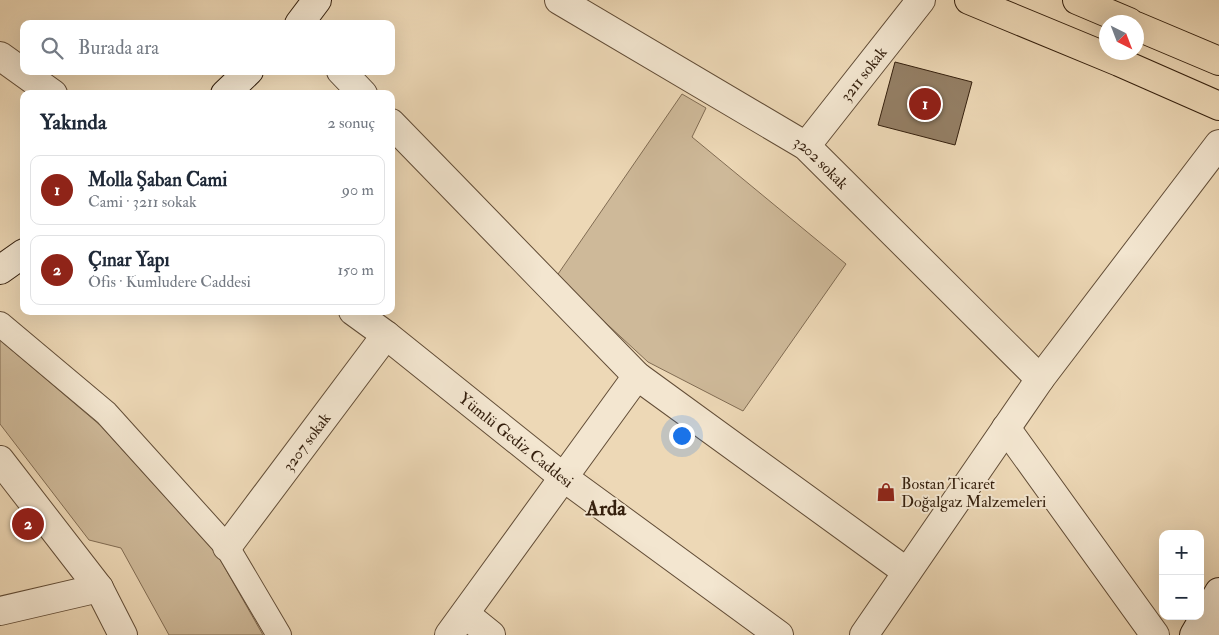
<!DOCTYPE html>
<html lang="tr">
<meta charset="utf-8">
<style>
:root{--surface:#fff;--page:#f6f6f7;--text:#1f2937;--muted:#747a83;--line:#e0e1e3;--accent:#8f2418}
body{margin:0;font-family:"IM FELL Double Pica",serif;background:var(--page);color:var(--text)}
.controls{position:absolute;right:15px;bottom:15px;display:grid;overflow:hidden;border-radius:10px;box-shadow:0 5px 20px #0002}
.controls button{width:45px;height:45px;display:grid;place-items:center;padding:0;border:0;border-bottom:1px solid var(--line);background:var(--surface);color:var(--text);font:25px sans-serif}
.compass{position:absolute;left:1099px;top:15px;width:45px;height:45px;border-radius:50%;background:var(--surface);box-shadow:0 5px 20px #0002;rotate:138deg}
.you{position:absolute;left:681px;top:435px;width:18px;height:18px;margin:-12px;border:4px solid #fff;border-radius:50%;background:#1a73e8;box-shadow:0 0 0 8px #1a73e833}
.badge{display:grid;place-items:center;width:32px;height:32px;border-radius:50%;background:var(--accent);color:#fff;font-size:16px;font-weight:700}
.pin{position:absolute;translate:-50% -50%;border:2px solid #fff;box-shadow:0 1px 5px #0006}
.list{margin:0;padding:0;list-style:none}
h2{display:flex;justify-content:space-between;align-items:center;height:65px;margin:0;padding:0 20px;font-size:21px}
h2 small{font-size:16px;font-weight:400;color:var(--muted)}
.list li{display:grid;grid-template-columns:32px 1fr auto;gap:15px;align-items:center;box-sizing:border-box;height:70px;margin:0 10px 10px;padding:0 10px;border:1px solid var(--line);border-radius:10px}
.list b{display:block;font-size:19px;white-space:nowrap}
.list p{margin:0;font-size:16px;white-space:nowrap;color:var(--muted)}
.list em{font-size:16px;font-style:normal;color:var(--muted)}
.icon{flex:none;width:28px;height:28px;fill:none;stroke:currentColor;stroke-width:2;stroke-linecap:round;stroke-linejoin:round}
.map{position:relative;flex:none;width:1219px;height:635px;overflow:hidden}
.search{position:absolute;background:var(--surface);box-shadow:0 5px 20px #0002;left:20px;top:20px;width:375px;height:55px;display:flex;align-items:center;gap:12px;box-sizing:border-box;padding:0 18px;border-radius:10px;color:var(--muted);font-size:19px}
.panel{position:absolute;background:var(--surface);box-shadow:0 5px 20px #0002;left:20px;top:90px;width:375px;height:225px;border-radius:10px}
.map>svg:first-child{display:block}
.green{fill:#ceb999;stroke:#816c53}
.building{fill:#947f65;stroke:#341f0d}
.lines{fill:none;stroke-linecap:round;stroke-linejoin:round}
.pedestrian-casing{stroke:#624d37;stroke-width:26}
.minor-casing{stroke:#624d37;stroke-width:30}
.tertiary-casing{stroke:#624d37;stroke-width:30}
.secondary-casing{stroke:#341f0d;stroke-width:30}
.primary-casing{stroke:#341f0d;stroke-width:30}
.pedestrian{stroke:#f3e6d0;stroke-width:24}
.minor{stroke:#f3e6d0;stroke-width:28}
.tertiary{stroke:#f3e6d0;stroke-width:28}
.secondary{stroke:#f3e6d0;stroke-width:28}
.primary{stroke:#edd8b6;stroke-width:28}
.labels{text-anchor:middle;stroke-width:4;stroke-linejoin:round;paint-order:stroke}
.street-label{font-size:16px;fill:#341f0d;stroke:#f3e6d0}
.poi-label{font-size:16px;fill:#341f0d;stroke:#f3e6d0;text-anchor:start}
.district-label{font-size:21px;font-weight:bold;fill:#341f0d;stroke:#f3e6d0}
</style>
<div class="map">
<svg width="1219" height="635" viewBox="0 0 1219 635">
<rect width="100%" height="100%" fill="#edd8b6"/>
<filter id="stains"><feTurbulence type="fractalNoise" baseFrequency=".004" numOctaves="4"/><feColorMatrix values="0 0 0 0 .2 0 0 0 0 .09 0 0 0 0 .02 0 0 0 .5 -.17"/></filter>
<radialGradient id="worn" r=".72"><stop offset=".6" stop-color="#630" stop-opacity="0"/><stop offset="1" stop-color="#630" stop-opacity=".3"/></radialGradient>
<g class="green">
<path d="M682 94 706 108 692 137 846 264 743 411 648 362 556 277Z"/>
<path d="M0 340 101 426 217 554 263 635H169L121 548 89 540 0 424Z"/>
</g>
<path class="building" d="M895 62 972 82 955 145 878 125Z"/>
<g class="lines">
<g class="pedestrian-casing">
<path id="pedestrian" d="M0 324 106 413 227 547 279 635"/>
</g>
<g class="minor-casing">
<g id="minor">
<path id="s1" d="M559 0 806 146 1040 379"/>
<path d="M0 56 53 94"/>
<path d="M341 71 363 94"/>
<path d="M391 123 637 376 907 572"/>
<path id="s2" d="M806 146 921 0"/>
<path id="s3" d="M353 311 386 335 563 477 779 635"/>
<path d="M1006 428 1155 635"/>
<path id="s4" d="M227 547 386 335"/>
<path d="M0 611 99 588"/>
<path d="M465 614 491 635"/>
<path d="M449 635 637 376"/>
<path d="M864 635 1040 379 1219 144"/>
</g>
</g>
<g class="tertiary-casing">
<path id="tertiary" d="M0 460 99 588 123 635"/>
</g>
<g class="secondary-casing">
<g id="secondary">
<path d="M299 24 317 0"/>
<path d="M225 94 249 71"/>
<path d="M0 270 24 253"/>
<path d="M1194 635 1219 592"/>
<path d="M1218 635 1219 633"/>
</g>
</g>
<g class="primary-casing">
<g id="primary">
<path d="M969 0 1119 62 1219 106"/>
<path d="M1077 0 1129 22"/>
<path d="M1136 26 1219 61"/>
</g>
</g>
<use href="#pedestrian" class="pedestrian"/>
<use href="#minor" class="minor"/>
<use href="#tertiary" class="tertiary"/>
<use href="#secondary" class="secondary"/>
<use href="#primary" class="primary"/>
</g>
<defs>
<g id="shop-bare" transform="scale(1.5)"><path d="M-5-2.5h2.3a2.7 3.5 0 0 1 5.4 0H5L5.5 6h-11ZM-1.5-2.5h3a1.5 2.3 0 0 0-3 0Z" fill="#8f2418" stroke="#f3e6d0" stroke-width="2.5" paint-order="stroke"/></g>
</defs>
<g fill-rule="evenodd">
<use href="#shop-bare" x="886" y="492"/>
</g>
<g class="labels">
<g class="street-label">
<text dy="6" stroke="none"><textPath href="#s2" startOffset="92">3211 sokak</textPath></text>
<text dy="6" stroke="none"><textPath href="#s1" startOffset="309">3202 sokak</textPath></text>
<text dy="6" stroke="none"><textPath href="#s3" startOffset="208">Yümlü Gediz Caddesi</textPath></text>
<text dy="6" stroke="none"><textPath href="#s4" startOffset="132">3207 sokak</textPath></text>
</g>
<g class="poi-label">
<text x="901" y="489">Bostan Ticaret<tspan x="901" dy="18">Doğalgaz Malzemeleri</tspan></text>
</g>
<g class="district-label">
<text x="606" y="515">Arda</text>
</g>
</g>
<rect width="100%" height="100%" filter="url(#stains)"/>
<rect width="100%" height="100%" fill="url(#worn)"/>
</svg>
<div class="controls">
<button>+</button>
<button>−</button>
</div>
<svg class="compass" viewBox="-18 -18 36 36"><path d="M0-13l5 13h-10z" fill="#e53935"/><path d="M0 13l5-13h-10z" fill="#747a83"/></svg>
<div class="you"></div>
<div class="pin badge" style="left:925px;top:104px">1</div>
<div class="pin badge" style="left:28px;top:524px">2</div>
<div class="search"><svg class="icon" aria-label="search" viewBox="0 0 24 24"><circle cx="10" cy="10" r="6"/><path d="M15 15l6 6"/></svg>Burada ara</div>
<section class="panel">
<h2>Yakında<small>2 sonuç</small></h2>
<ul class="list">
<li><span class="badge">1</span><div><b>Molla Şaban Cami</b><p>Cami · 3211 sokak</p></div><em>90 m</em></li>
<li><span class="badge">2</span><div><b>Çınar Yapı</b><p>Ofis · Kumludere Caddesi</p></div><em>150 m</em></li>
</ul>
</section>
</div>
